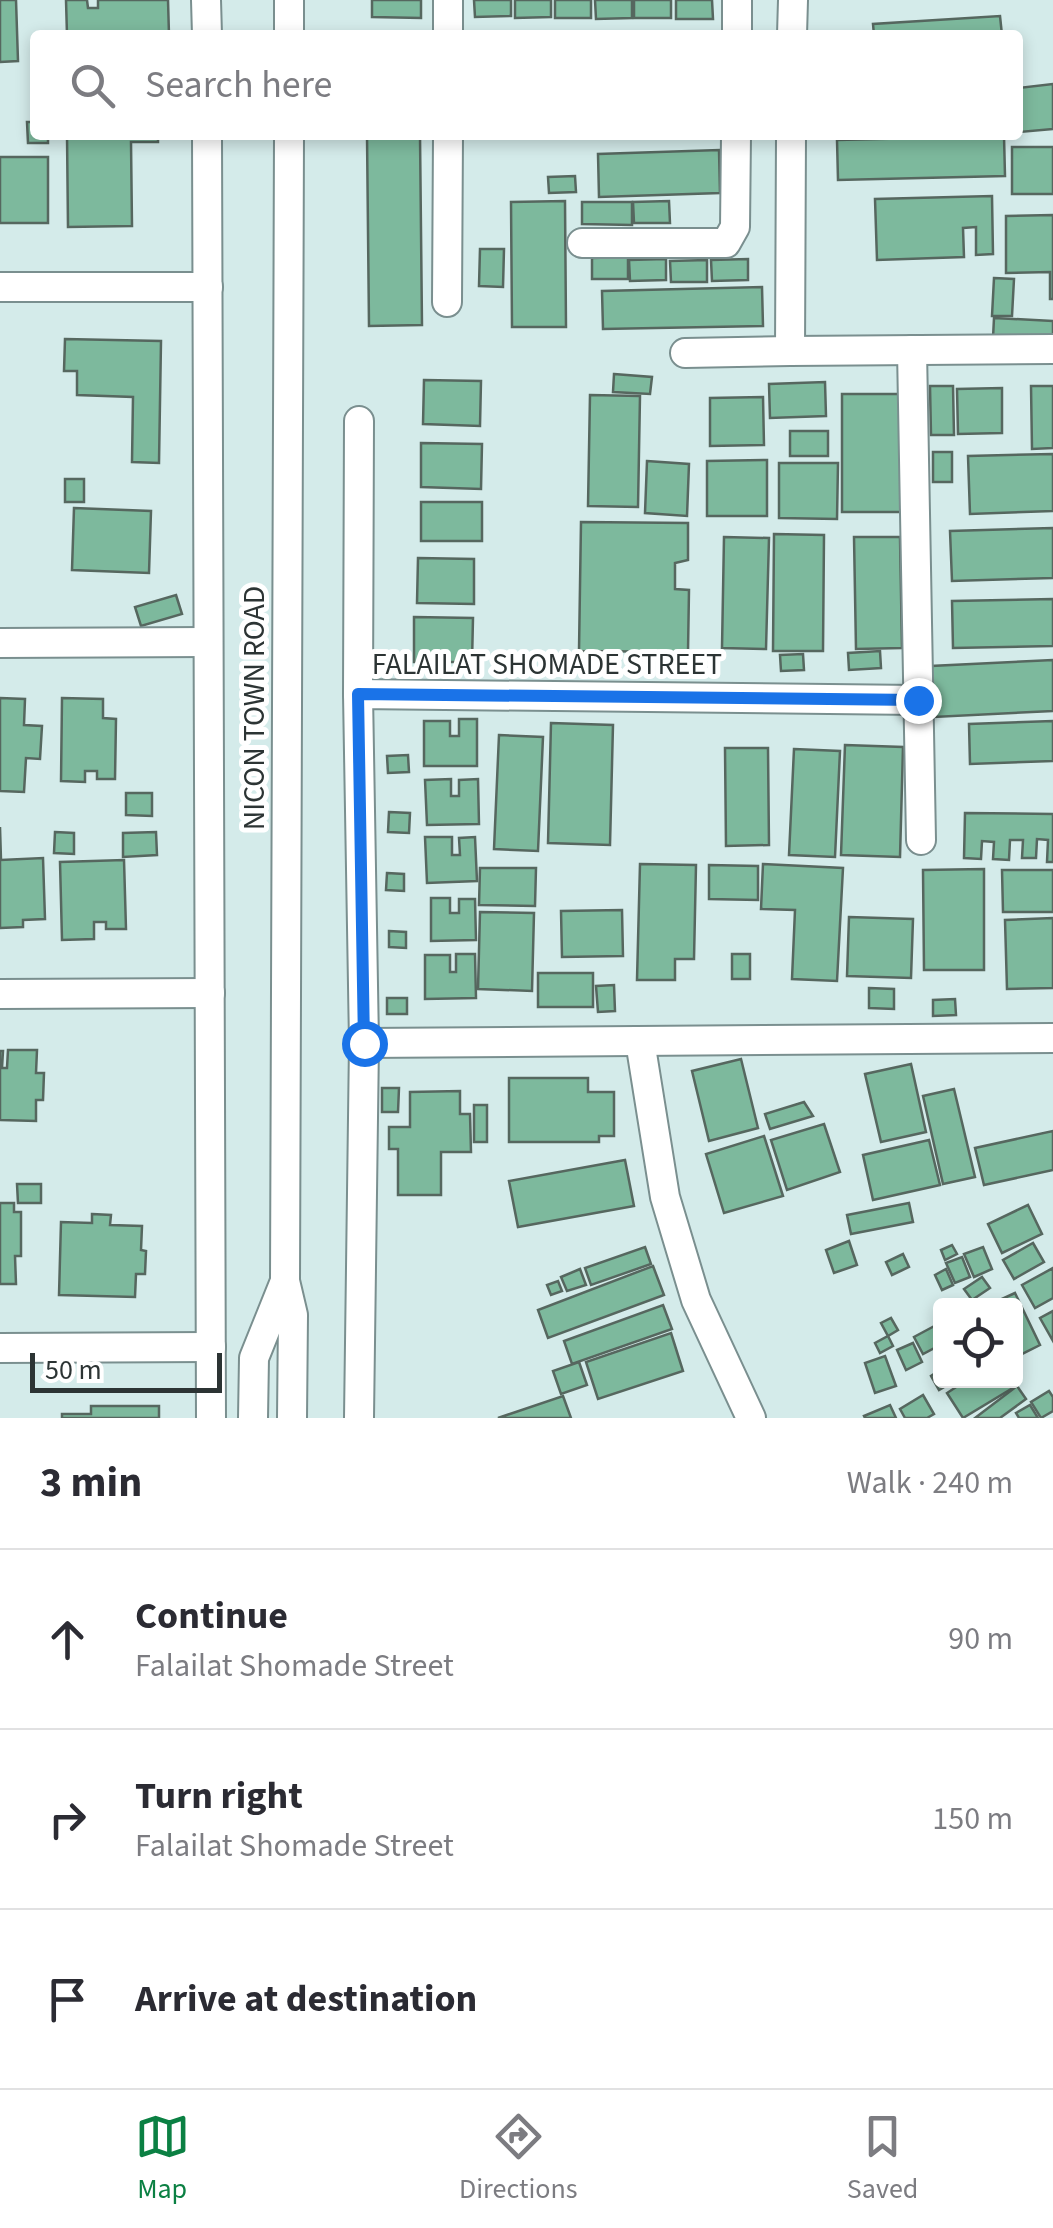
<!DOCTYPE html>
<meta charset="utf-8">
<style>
:root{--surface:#fff;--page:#f7f7f7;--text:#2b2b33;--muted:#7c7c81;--line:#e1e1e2;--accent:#0b8043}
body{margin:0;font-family:"Source Sans 3",sans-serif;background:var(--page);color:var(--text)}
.controls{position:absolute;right:30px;bottom:30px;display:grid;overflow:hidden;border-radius:10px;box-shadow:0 5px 15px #0003}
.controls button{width:90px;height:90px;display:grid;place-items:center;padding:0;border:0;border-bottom:2px solid var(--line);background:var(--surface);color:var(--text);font:50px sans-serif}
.scale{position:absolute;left:30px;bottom:25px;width:192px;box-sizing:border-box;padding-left:10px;border:5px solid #2c3434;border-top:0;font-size:28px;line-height:35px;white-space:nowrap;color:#2c3434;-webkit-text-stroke:8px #fff;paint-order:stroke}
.stop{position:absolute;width:30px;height:30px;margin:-22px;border:8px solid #1a73e8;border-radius:50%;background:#fff}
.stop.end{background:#1a73e8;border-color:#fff;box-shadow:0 2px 10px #0008}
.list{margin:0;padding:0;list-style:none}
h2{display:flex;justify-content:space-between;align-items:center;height:130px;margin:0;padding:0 40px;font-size:42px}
h2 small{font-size:32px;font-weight:400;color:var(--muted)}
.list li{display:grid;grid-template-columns:65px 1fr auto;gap:30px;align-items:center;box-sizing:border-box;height:180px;padding:0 40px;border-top:2px solid var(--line)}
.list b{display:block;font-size:38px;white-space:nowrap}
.list p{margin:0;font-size:32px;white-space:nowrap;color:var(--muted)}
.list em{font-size:32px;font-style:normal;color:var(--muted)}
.icon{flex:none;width:55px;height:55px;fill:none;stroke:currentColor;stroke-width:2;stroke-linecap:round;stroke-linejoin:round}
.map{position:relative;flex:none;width:1053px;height:1418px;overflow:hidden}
.search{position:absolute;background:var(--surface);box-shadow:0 5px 15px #0003;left:30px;right:30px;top:30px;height:110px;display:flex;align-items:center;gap:25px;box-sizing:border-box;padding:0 35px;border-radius:10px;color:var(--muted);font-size:38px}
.sheet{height:670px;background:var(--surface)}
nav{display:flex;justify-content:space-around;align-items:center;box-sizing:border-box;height:140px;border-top:2px solid var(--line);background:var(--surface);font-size:28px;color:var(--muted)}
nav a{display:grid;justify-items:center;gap:5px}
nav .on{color:var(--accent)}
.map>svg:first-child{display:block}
.building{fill:#7db99d;stroke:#56675f;stroke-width:2.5}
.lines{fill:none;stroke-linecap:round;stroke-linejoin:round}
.minor-casing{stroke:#7a8f8f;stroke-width:32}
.minor{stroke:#fff;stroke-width:28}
.route{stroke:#1a73e8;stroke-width:12}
.labels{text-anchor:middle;stroke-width:10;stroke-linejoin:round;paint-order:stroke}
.street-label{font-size:30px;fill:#2c3434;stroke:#fff}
</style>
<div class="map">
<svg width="1053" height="1418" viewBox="0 0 1053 1418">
<rect width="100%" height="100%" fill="#d4ebea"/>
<g class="building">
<path d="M0 0H16L18 61 0 62Z"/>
<path d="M66 0H87L88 8H98V0H168L169 35H67Z"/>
<path d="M372 0H421V18L372 17Z"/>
<path d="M474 0H511V16L475 17Z"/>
<path d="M515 0H551V17L515 18Z"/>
<rect x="555" y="0" width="36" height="18"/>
<path d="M595 0H632V18L596 19Z"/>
<rect x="634" y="0" width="37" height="18"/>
<path d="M676 0H712L713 19H676Z"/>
<path d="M1000 16 1002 35H874L873 24Z"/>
<path d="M1053 84V129L1020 132 1018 88Z"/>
<path d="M27 122H35V135H48V143H28Z"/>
<path d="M67 135H158V142H131L132 226 68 227Z"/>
<path d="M367 135H420L422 325 369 326Z"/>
<path d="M1004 136 1005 176 838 180 837 140Z"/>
<rect x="1012" y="147" width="41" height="47"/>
<path d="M719 150 720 193 599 197 598 154Z"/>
<rect x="0" y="157" width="48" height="66"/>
<path d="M575 176 576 192 549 193 548 177Z"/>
<path d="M992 196 993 254 976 255V227L963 228 964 257 877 260 875 199Z"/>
<path d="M565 201 566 327H512L511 202Z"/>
<path d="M669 201 670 223H634L633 202Z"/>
<path d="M582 202H632V225L582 224Z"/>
<path d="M1053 215V299H1050V272L1006 273V216Z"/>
<path d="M480 249H504L503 287 479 286Z"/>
<path d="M628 257V279H592V258Z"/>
<path d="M666 259V280L630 281 629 260Z"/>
<path d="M748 259V280L712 281 711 260Z"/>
<path d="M707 260V282H671L670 261Z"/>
<path d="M994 278 1014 279 1012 316H992Z"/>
<path d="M762 287 763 326 603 329 602 291Z"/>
<path d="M994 318 1053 321V341L993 338Z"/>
<path d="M65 339 161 341 159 463 132 462 133 397 77 395V371H64Z"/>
<path d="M614 374 652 377 650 394 613 392Z"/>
<path d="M424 380 481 381 480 426 423 424Z"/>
<path d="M825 382 826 416 770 418 769 384Z"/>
<path d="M930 386H953L954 435H931Z"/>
<path d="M1031 386H1053V448L1032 449Z"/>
<path d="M1002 388V433L958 434 957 389Z"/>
<rect x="842" y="394" width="60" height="118"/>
<path d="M590 395 640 396 638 507 588 506Z"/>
<path d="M763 397 764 445 710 446V398Z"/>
<rect x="790" y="431" width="38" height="25"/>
<path d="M421 443 482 444 481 489 421 487Z"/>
<rect x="933" y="452" width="19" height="30"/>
<path d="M1053 454V511L970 514 968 456Z"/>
<path d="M767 460V516H707V461Z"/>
<path d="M647 461 689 464 687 516 645 513Z"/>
<path d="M779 463H838L837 519 779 518Z"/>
<rect x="65" y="479" width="19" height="23"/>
<rect x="421" y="502" width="61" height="39"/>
<path d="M74 508 151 511 149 573 72 570Z"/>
<path d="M581 522 688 523V560L675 563V589L689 590 688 652 579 651Z"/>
<path d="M1053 528V578L952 581 950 531Z"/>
<path d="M774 534 824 535 823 651H773Z"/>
<path d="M724 537 769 538 766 649 722 648Z"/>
<path d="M854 537H900L902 648 856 649Z"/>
<path d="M418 558 474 559V604L417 603Z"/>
<path d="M176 595 182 614 141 626 135 607Z"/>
<path d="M1053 599V646L953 648 952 601Z"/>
<path d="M414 617 473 618 472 662H414Z"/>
<path d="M880 651 881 668 849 670 848 653Z"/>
<path d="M803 654 804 670 781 671 780 655Z"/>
<path d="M1053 660V711L934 717 931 666Z"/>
<path d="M0 698 25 699 24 725 42 726 40 759 26 758 24 792 0 791Z"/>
<path d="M62 698 103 699V718L116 719 115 779H97V771H85V782L61 781Z"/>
<path d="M459 719H477V766H424V721H450V736H459Z"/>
<path d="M1053 721V761L970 764 969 724Z"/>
<path d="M551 723 613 725 610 845 548 843Z"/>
<path d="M499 735 543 737 538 851 494 849Z"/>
<path d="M845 745 903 747 900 857 841 855Z"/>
<path d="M725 748H768L769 845 726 846Z"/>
<path d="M794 749 840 751 835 857 789 855Z"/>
<path d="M408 755 409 772 388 773 387 756Z"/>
<path d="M451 779V796H459V780L478 779 479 824 427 825 425 780Z"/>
<path d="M126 793H152V816L126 815Z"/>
<path d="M389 812 410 813 409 833 388 832Z"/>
<path d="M965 813 1053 814V862H1047L1048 840 1037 839 1036 858H1022L1023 840H1010L1009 860 993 859 994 842 982 841 981 859 964 858Z"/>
<path d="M0 827 1 860 43 858 45 919 23 920V927L0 928Z"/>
<path d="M55 832 74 833V854L54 853Z"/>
<path d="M156 832 157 855 123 857V833Z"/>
<path d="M425 837H452V855H460L459 838 475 837 477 881 427 883Z"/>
<path d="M124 860 126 929H106V922H94V939L62 940 60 862Z"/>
<path d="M640 864 696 865 694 959H675V980H637Z"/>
<path d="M763 864 843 868 837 981 792 979 795 910 761 909Z"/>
<path d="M709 865 758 866V900L709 899Z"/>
<path d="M480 868H536L535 906 479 905Z"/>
<path d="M984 869V970H924L923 870Z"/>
<path d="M1002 870H1053V912H1003Z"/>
<path d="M387 873 404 874V891L386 890Z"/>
<path d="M431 898H450V913H459V899H475L476 940 431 941Z"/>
<path d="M622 910 623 956 562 957 561 911Z"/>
<path d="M480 912 534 913 532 991 478 989Z"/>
<path d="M849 917 913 919 911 978 847 976Z"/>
<path d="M1053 918V988L1007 989 1005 920Z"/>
<path d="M389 931 406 932V948L389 947Z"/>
<path d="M456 954H475L476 998 425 999V955H450V972H456Z"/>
<rect x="732" y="954" width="18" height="25"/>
<rect x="538" y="973" width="55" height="34"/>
<path d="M614 985 615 1011 598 1012 596 986Z"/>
<path d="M869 988 894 989V1009L869 1008Z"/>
<rect x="387" y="998" width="20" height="16"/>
<path d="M955 999 956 1015 933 1016V1000Z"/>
<path d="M8 1050H37L36 1073H44L43 1100H36V1121L0 1120V1051H3L2 1068H7Z"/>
<path d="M741 1059 758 1128 709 1141 692 1071Z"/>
<path d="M911 1064 926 1132 881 1142 865 1074Z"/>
<path d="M509 1078H588V1092H614V1136H599V1142H509Z"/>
<path d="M382 1088H399L398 1112H382Z"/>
<path d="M954 1089 975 1177 943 1184 923 1096Z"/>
<path d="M460 1091V1114H470L471 1152H441V1195H398V1149H389V1127H410V1092Z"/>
<path d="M804 1102 813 1116 770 1129 765 1114Z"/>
<rect x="474" y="1105" width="13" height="37"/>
<path d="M824 1124 840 1172 787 1190 771 1140Z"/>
<path d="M1053 1131V1170L984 1185 975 1148Z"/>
<path d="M764 1136 783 1196 724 1213 706 1154Z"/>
<path d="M929 1140 940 1185 873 1200 863 1155Z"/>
<path d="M625 1160 634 1206 518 1227 509 1181Z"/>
<path d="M17 1184H41V1203H18Z"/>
<path d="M0 1203H14V1212H21V1256H15L16 1284H0Z"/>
<path d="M909 1203 913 1222 851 1234 847 1215Z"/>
<path d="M1028 1205 1042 1234 1002 1253 988 1224Z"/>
<path d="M92 1214 111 1215 110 1225 142 1226 141 1250 146 1251 145 1274H136L135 1297 59 1295 61 1222 92 1223Z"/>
<path d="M849 1241 857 1265 834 1273 826 1250Z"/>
<path d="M1033 1243 1044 1262 1014 1279 1003 1260Z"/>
<path d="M952 1245 957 1254 945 1260 941 1250Z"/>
<path d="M645 1247 651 1264 591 1285 585 1268Z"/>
<path d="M983 1247 992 1269 974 1277 964 1254Z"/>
<path d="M903 1254 909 1267 892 1275 886 1262Z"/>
<path d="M962 1257 970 1277 955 1283 946 1263Z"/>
<path d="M653 1266 664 1295 548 1338 538 1310Z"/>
<path d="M1053 1268V1298L1035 1308 1022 1285Z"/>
<path d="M580 1269 586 1285 567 1291 561 1277Z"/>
<path d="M946 1269 953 1285 942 1290 935 1275Z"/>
<path d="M982 1277 990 1288 972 1300 964 1289Z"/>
<path d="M558 1281 562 1291 551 1295 547 1285Z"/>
<path d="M1015 1293 1040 1345 1016 1357V1306L991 1304Z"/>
<path d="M663 1305 672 1329 572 1364 564 1341Z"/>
<path d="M1053 1311V1341L1040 1318Z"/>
<path d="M891 1318 898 1330 888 1336 881 1323Z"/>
<path d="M940 1323V1345L923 1354 914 1337Z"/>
<path d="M671 1333 683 1371 598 1399 586 1362Z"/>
<path d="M888 1336 893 1346 880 1353 875 1343Z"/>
<path d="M913 1343 922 1362 906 1370 897 1350Z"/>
<path d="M885 1356 896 1386 875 1393 865 1363Z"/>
<path d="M579 1362 587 1385 561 1394 553 1371Z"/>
<path d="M940 1370V1380H956L939 1390 931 1376Z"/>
<path d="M967 1380H1012L1016 1386 963 1418 947 1393Z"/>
<path d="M1017 1386 1026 1399 1000 1418H975Z"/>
<path d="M1049 1391 1053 1397V1411L1041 1418 1031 1402Z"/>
<path d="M923 1395 934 1414 927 1418H905L900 1409Z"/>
<path d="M563 1396 571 1418H498Z"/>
<path d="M890 1405 896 1418H865L864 1416Z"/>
<path d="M1030 1405 1038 1418H1019L1016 1413Z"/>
<path d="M91 1406H159V1418H62V1414H91Z"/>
</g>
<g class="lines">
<g class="minor-casing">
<g id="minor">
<path d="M206 0 207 35"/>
<path d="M448 0V35"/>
<path d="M737 0V35"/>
<path d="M289 35V0"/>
<path d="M792 35 793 0"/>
<path d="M207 135 211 1418"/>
<path d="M289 135 285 1281 293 1315 292 1418"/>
<path d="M791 135 790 351 1053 349"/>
<path d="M582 243H726L735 227 736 135"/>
<path d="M0 287H208"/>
<path d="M447 302 448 135"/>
<path d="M912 350 921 840"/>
<path d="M685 353 790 351"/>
<path d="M0 643 208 642"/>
<path d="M358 694 359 421"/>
<path d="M0 994 210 993"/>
<path d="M640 1041 665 1197 696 1300 751 1418"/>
<path d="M364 1043 1053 1038"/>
<path d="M0 1348 211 1347"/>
<path d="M253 1418 254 1358 285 1281"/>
<path d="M359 1418 364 1043 358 694 918 700"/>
</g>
</g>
<use href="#minor" class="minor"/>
</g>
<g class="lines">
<path class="route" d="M364 1043 358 694 918 700"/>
</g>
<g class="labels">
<g class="street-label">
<text x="547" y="674">FALAILAT SHOMADE STREET</text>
<text transform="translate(254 708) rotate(-90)" y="10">NICON TOWN ROAD</text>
</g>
</g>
</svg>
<div class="controls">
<button><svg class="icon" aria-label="locate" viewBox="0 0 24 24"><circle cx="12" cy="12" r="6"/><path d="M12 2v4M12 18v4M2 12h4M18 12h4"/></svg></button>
</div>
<div class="scale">50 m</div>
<div class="stop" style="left:364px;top:1043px"></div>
<div class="stop end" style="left:918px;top:700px"></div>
<div class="search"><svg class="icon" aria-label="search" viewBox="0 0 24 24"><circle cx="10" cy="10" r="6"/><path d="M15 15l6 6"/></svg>Search here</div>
</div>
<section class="sheet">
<h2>3 min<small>Walk · 240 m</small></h2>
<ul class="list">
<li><svg class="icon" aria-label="ahead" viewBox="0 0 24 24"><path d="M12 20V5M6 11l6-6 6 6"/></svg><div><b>Continue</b><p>Falailat Shomade Street</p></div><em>90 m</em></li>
<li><svg class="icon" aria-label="right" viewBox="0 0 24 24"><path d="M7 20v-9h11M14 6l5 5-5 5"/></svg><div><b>Turn right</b><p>Falailat Shomade Street</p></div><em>150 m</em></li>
<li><svg class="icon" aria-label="arrive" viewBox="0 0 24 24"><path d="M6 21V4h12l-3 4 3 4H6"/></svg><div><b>Arrive at destination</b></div></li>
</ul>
</section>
<nav>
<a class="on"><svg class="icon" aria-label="map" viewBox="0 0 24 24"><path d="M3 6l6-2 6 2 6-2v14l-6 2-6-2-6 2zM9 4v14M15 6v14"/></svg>Map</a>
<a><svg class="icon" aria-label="directions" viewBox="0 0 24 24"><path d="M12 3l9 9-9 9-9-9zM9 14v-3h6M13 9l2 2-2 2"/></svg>Directions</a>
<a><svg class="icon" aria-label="saved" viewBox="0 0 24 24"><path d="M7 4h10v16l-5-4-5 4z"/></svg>Saved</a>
</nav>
